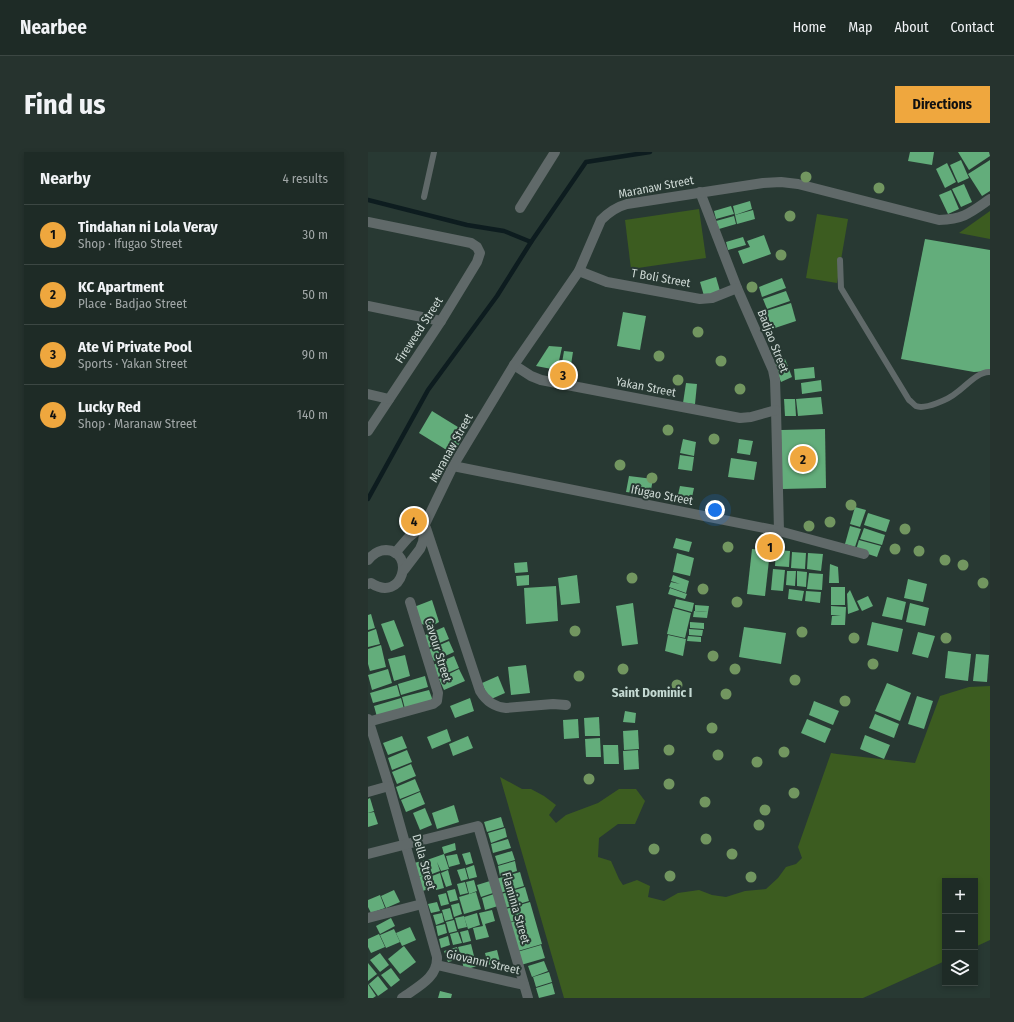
<!DOCTYPE html>
<meta charset="utf-8">
<style>
:root{--surface:#1e2b26;--page:#26332e;--text:#f1f3f6;--muted:#a1a7a7;--line:#3c4743;--accent:#efa73e}
body{margin:0;font-family:"Fira Sans Condensed",sans-serif;background:var(--page);color:var(--text)}
.controls{position:absolute;right:12px;bottom:12px;display:grid;overflow:hidden;border-radius:0px;box-shadow:0 2px 6px #0003}
.controls button{width:36px;height:36px;display:grid;place-items:center;padding:0;border:0;border-bottom:1px solid var(--line);background:var(--surface);color:var(--text);font:20px sans-serif}
.you{position:absolute;left:347px;top:358px;width:14px;height:14px;margin:-10px;border:3px solid #fff;border-radius:50%;background:#1a73e8;box-shadow:0 0 0 6px #1a73e833}
.badge{display:grid;place-items:center;width:26px;height:26px;border-radius:50%;background:var(--accent);color:#111;font-size:13px;font-weight:700}
.pin{position:absolute;translate:-50% -50%;border:2px solid #fff;box-shadow:0 1px 4px #0006}
.list{margin:0;padding:0;list-style:none}
h2{display:flex;justify-content:space-between;align-items:center;height:52px;margin:0;padding:0 16px;font-size:17px}
h2 small{font-size:13px;font-weight:400;color:var(--muted)}
.list li{display:grid;grid-template-columns:26px 1fr auto;gap:12px;align-items:center;box-sizing:border-box;height:60px;padding:0 16px;border-top:1px solid var(--line)}
.list b{display:block;font-size:15px;white-space:nowrap}
.list p{margin:0;font-size:13px;white-space:nowrap;color:var(--muted)}
.list em{font-size:13px;font-style:normal;color:var(--muted)}
.icon{flex:none;width:22px;height:22px;fill:none;stroke:currentColor;stroke-width:2;stroke-linecap:round;stroke-linejoin:round}
.map{position:relative;flex:none;width:622px;height:846px;overflow:hidden;border-radius:0px}
header{display:flex;align-items:center;gap:24px;box-sizing:border-box;height:56px;padding:0 20px;background:var(--surface);border-bottom:1px solid var(--line)}
header strong{font-size:19px}
nav{display:flex;gap:22px;margin-inline-start:auto;font-size:14px}
.intro{display:flex;align-items:center;justify-content:space-between;box-sizing:border-box;height:96px;padding:0 24px}
h1{margin:0;font-size:28px}
.button{padding:10px 18px;border-radius:0px;background:var(--accent);color:#111;font-size:14px;font-weight:700}
main{display:flex;gap:24px;padding:0 24px}
aside{flex:1;background:var(--surface);border-radius:0px;box-shadow:0 2px 6px #0003}
.map>svg:first-child{display:block}
.green{fill:#3c5c20}
.lines{fill:none;stroke-linecap:round;stroke-linejoin:round}
.stream{stroke:#0d1c1f;stroke-width:4.5}
.building{fill:#63ad7b}
.lane{stroke:#606969;stroke-width:6}
.street{stroke:#606969;stroke-width:10}
.tree{fill:#729660}
.labels{text-anchor:middle;stroke-width:4;stroke-linejoin:round;paint-order:stroke}
.street-label{font-size:12px;fill:#ced9d5;stroke:#283933}
.neighbourhood-label{font-size:13px;font-weight:bold;fill:#c4d9d2;stroke:#283933}
</style>
<header>
<strong>Nearbee</strong>
<nav><a>Home</a><a>Map</a><a>About</a><a>Contact</a></nav>
</header>
<div class="intro"><h1>Find us</h1><a class="button">Directions</a></div>
<main>
<aside>
<h2>Nearby<small>4 results</small></h2>
<ul class="list">
<li><span class="badge">1</span><div><b>Tindahan ni Lola Veray</b><p>Shop · Ifugao Street</p></div><em>30 m</em></li>
<li><span class="badge">2</span><div><b>KC Apartment</b><p>Place · Badjao Street</p></div><em>50 m</em></li>
<li><span class="badge">3</span><div><b>Ate Vi Private Pool</b><p>Sports · Yakan Street</p></div><em>90 m</em></li>
<li><span class="badge">4</span><div><b>Lucky Red</b><p>Shop · Maranaw Street</p></div><em>140 m</em></li>
</ul>
</aside>
<div class="map">
<svg width="622" height="846" viewBox="0 0 622 846">
<rect width="100%" height="100%" fill="#283933"/>
<g class="green">
<path d="M331 57 338 106 263 117 257 68Z"/>
<path d="M622 59V87L591 81Z"/>
<path d="M449 62 480 67 469 131 438 126Z"/>
<path d="M622 534V788L607 795V729H577V809L495 846H196L132 625 154 637H163L176 644 188 653 181 663 188 671 198 663 230 651 251 637H268L277 649 267 672H250L231 686 230 705 243 709 251 727 255 733 269 728 282 734 280 745 296 749 310 741 331 738 344 743 358 745 377 739 398 737 410 726 418 715 428 712 434 706 430 695 463 601 469 602 547 611 572 544 601 535Z"/>
</g>
<g class="lines">
<g class="stream">
<path d="M0 48 99 73 136 79 163 90"/>
<path d="M0 347 60 238 129 144 163 90 218 10 282 0"/>
</g>
</g>
<g class="building">
<path d="M542 0H566L564 13 540 9Z"/>
<path d="M590 0H621L622 4 601 18Z"/>
<path d="M593 8 601 26 590 31 582 13Z"/>
<path d="M622 8V39L614 44 600 22Z"/>
<path d="M579 11 588 30 577 36 568 17Z"/>
<path d="M596 32 604 50 593 55 584 37Z"/>
<path d="M583 38 591 57 580 62 571 43Z"/>
<path d="M382 49 384 57 367 63 365 54Z"/>
<path d="M363 54 366 62 348 67 346 59Z"/>
<path d="M385 58 387 67 369 72 367 63Z"/>
<path d="M366 64 368 72 351 77 348 69Z"/>
<path d="M396 83 403 102 375 112 370 99 382 95 379 89Z"/>
<path d="M375 85 378 93 360 98 358 90Z"/>
<path d="M557 87 622 98V219L606 220 533 207Z"/>
<path d="M348 125 352 139 336 144 332 130Z"/>
<path d="M414 126 418 136 394 145 391 135Z"/>
<path d="M418 139 422 149 399 157 395 147Z"/>
<path d="M423 151 428 169 404 177 398 159Z"/>
<path d="M255 160 278 164 272 198 249 194Z"/>
<path d="M181 194 194 195 189 218 168 214Z"/>
<path d="M196 199 205 200 202 219 193 217Z"/>
<path d="M417 207 424 225 413 230 406 212Z"/>
<path d="M446 215 447 226 427 228 426 217Z"/>
<path d="M453 228 454 239 434 242 433 231Z"/>
<path d="M318 231 329 232 327 252 315 251Z"/>
<path d="M453 245 455 262 430 264 428 247Z"/>
<path d="M416 247H427L428 264H417Z"/>
<path d="M64 259 98 280 85 302 51 281Z"/>
<path d="M457 277 458 336 414 337 413 278Z"/>
<path d="M315 287 328 290 326 304 312 301Z"/>
<path d="M371 287 385 289 382 303 369 301Z"/>
<path d="M312 303 326 305 324 319 310 317Z"/>
<path d="M363 306 389 310 386 328 360 325Z"/>
<path d="M261 324 285 327 282 343 258 340Z"/>
<path d="M312 334 326 336 323 350 309 347Z"/>
<path d="M487 355 498 358 492 375 482 372Z"/>
<path d="M500 361 522 368 518 380 496 373Z"/>
<path d="M482 374 493 377 487 395 477 392Z"/>
<path d="M496 376 517 383 514 393 492 387Z"/>
<path d="M308 386 324 390 321 400 305 396Z"/>
<path d="M491 388 513 394 509 405 488 398Z"/>
<path d="M384 397 402 399 397 444 379 442Z"/>
<path d="M408 398 422 399 421 415 407 414Z"/>
<path d="M424 400 438 401 437 417 423 416Z"/>
<path d="M309 401 326 406 322 424 305 420Z"/>
<path d="M440 401 455 402 453 419 439 417Z"/>
<path d="M159 410 160 420 147 421 146 411Z"/>
<path d="M462 412 470 415 471 431H461Z"/>
<path d="M405 417 417 418 415 439 403 438Z"/>
<path d="M419 419H428L427 434 418 433Z"/>
<path d="M429 419 439 420 438 435 429 434Z"/>
<path d="M441 421 455 422 454 438 439 437Z"/>
<path d="M161 423V433L149 434 148 424Z"/>
<path d="M209 423 212 451 193 453 190 426Z"/>
<path d="M305 423 321 429 318 441 301 435 303 430 312 432 303 429Z"/>
<path d="M540 427 559 432 555 450 536 446Z"/>
<path d="M188 434 190 469 158 472 156 436Z"/>
<rect x="463" y="435" width="14" height="18"/>
<path d="M302 436 319 442 317 447 300 442Z"/>
<path d="M421 437 436 439 434 449 420 447Z"/>
<path d="M482 438 491 458 480 462 479 442Z"/>
<path d="M438 439 453 440 452 451 437 449Z"/>
<path d="M500 444 505 454 494 459 489 449Z"/>
<path d="M519 445 538 450 534 468 514 464Z"/>
<path d="M308 447 326 451 324 460 306 455Z"/>
<path d="M64 448 71 470 64 474 53 472 46 455Z"/>
<path d="M265 451 270 492 254 494 248 454Z"/>
<path d="M542 451 561 456 557 474 538 470Z"/>
<path d="M327 453 341 454 340 460 327 459Z"/>
<path d="M463 454 478 455 477 473H463L464 464 473 463H463Z"/>
<path d="M305 456 323 461 317 486 299 482Z"/>
<path d="M326 459 340 460 339 466 325 465Z"/>
<path d="M3 462 7 476 0 478V463Z"/>
<path d="M26 468 36 494 23 499 13 472Z"/>
<path d="M322 470 336 471V477L322 476Z"/>
<path d="M504 470 535 477 530 500 499 493Z"/>
<path d="M76 475 81 487 60 496 55 484Z"/>
<path d="M376 475 418 481 413 512 371 505Z"/>
<path d="M8 477 12 492 0 495V480Z"/>
<path d="M321 477 335 478 334 484 321 483Z"/>
<path d="M550 480 567 484 560 506 544 502Z"/>
<path d="M300 483 318 487 315 504 297 499Z"/>
<path d="M320 484 333 485V490L319 489Z"/>
<path d="M81 489 86 500 66 509 60 498Z"/>
<path d="M13 493 18 515 2 519 0 512V497Z"/>
<path d="M580 499 603 502 600 529 577 526Z"/>
<path d="M608 502 621 503 619 530 605 529Z"/>
<path d="M37 503 42 524 26 529 20 507Z"/>
<path d="M86 504 91 516 70 525 65 513Z"/>
<path d="M158 513 162 541 143 543 140 515Z"/>
<path d="M20 517 24 531 4 538 0 523Z"/>
<path d="M91 517 97 529 76 538 71 527Z"/>
<path d="M57 524 60 535 33 543 30 532Z"/>
<path d="M130 524 137 541 121 548 114 531Z"/>
<path d="M519 531 543 541 532 569 507 559Z"/>
<path d="M29 533 32 544 5 551 2 541Z"/>
<path d="M61 538 65 549 37 557 34 545Z"/>
<path d="M549 544 565 549 556 577 540 572Z"/>
<path d="M33 546 36 557 9 565 6 554Z"/>
<path d="M102 546 106 559 87 566 82 554Z"/>
<path d="M446 549 471 559 465 573 441 563Z"/>
<path d="M257 559 268 561 267 571 255 570Z"/>
<path d="M507 562 531 572 526 586 501 576Z"/>
<path d="M231 565 232 584H217L216 566Z"/>
<path d="M210 567 211 586 196 587 195 568Z"/>
<path d="M439 567 463 577 457 591 433 581Z"/>
<path d="M79 577 83 589 64 597 59 585Z"/>
<path d="M270 578 271 597 256 598 255 579Z"/>
<path d="M497 583 522 593 516 607 492 597Z"/>
<path d="M34 584 39 596 20 603 15 591Z"/>
<path d="M100 584 105 596 85 604 81 592Z"/>
<path d="M232 586 233 605H218L217 587Z"/>
<path d="M235 593H250L251 612H236Z"/>
<path d="M39 598 44 610 24 618 20 606Z"/>
<path d="M270 598 271 617 256 618 255 599Z"/>
<path d="M43 612 48 624 29 632 24 620Z"/>
<path d="M47 627 52 639 32 647 28 635Z"/>
<path d="M52 640 57 652 38 660 33 648Z"/>
<path d="M2 646 6 659 0 661V647Z"/>
<path d="M86 653 91 670 69 677 64 661Z"/>
<path d="M57 656 64 673 52 678 45 661Z"/>
<path d="M6 660 10 672 0 675V661Z"/>
<path d="M133 665 136 675 119 680 116 670Z"/>
<path d="M137 676 139 685 123 691 120 681Z"/>
<path d="M140 687 143 696 125 701 123 692Z"/>
<path d="M87 691 88 698 76 702 74 695Z"/>
<path d="M144 699 147 708 130 713 127 704Z"/>
<path d="M102 700 105 711 98 713 94 702Z"/>
<path d="M76 702 81 717 73 719 69 710 72 719 64 722 59 708Z"/>
<path d="M89 702 92 712 81 715 78 704Z"/>
<path d="M58 708 62 721 50 725 46 711Z"/>
<path d="M147 709 149 719 132 724 130 714Z"/>
<path d="M106 713 109 725 101 727 98 716Z"/>
<path d="M97 716 100 727 93 729 89 718Z"/>
<path d="M80 718 84 733 78 735 73 721Z"/>
<path d="M152 720 156 734 132 741 128 727Z"/>
<path d="M72 721 76 736 68 738 64 724Z"/>
<path d="M62 722 66 736 54 739 50 725Z"/>
<path d="M106 728 109 739 101 742 98 730Z"/>
<path d="M122 729 125 741 113 745 109 733Z"/>
<path d="M97 730 100 741 92 743 89 732Z"/>
<path d="M157 735 161 749 137 756 133 742Z"/>
<path d="M87 737 90 748 82 750 79 739Z"/>
<path d="M26 738 32 750 18 756 13 744Z"/>
<path d="M108 740 113 757 96 762 91 745Z"/>
<path d="M78 741 81 752 73 754 70 743Z"/>
<path d="M126 742 130 754 117 758 114 746Z"/>
<path d="M12 743 17 756 3 761 0 755V748Z"/>
<path d="M69 750 72 759 63 761 60 752Z"/>
<path d="M162 750 174 792 150 799 141 771 159 765 142 770 138 757Z"/>
<path d="M91 751 94 762 86 765 83 753Z"/>
<path d="M82 756 85 767 77 769 74 758Z"/>
<path d="M124 758 127 769 117 772 121 785 108 788 105 776 115 774 111 761Z"/>
<path d="M74 761 76 770 68 773 65 763Z"/>
<path d="M109 761 112 773 100 777 96 765Z"/>
<path d="M96 764 99 775 90 777 87 766Z"/>
<path d="M23 766 27 774 12 782 8 774Z"/>
<path d="M86 768 89 779 81 781 78 770Z"/>
<path d="M77 772 79 781 70 784 68 774Z"/>
<path d="M42 775 48 788 34 794 28 781Z"/>
<path d="M26 777 32 790 18 796 12 783Z"/>
<path d="M100 778 103 789 95 791 92 780Z"/>
<path d="M90 780 94 791 85 793 82 782Z"/>
<path d="M11 782 17 795 3 801 0 795V787Z"/>
<path d="M80 784 82 793 73 796 71 787Z"/>
<path d="M103 792 106 804 94 807 90 795Z"/>
<path d="M173 793 177 806 153 813 149 800Z"/>
<path d="M36 794 48 810 32 822 20 807Z"/>
<path d="M89 795 92 807 80 810 76 799Z"/>
<path d="M129 798 132 810 120 813 117 801Z"/>
<path d="M12 801 21 813 12 820 2 808Z"/>
<path d="M106 805 109 814 96 818 94 808Z"/>
<path d="M176 809 180 819 164 825 160 814Z"/>
<path d="M0 811 9 822 0 829Z"/>
<path d="M23 816 32 828 23 835 13 823Z"/>
<path d="M181 820 184 830 168 835 165 825Z"/>
<path d="M10 824 20 837 10 844 1 832Z"/>
<path d="M184 831 187 842 171 846 168 836Z"/>
<path d="M0 832 8 844 5 846H0Z"/>
<path d="M72 839 84 842 83 846H70Z"/>
</g>
<g class="lines">
<g class="lane">
<path d="M56 45 66 0"/>
<path d="M472 108 473 136 541 248C543 249 546 253 548 254 557 258 581 247 588 241 597 235 610 219 622 220"/>
</g>
<g class="street">
<path d="M332 40 369 136 405 218 407 228 408 258 411 379"/>
<path d="M152 56 187 0"/>
<path d="M0 70 103 91 109 95 112 101 109 110 73 169 0 279"/>
<path d="M211 119 239 130 332 147 344 146 369 136"/>
<path d="M0 154 73 169"/>
<path d="M146 213 163 224 173 228 372 266 383 265 408 258"/>
<path d="M0 242 21 247"/>
<path d="M85 314 411 379 496 402"/>
<path d="M58 376 112 539C118 549 127 555 138 556L185 552 198 553"/>
<path d="M27 401 40 386 57 372"/>
<path d="M0 408C5 402 10 398 18 398 48 399 35 452 3 431L0 432"/>
<path d="M36 418 52 397 55 390 57 372 85 314 146 213 211 119 233 68C241 60 248 55 259 52L395 31 413 30 430 32 571 68C596 67 602 61 622 47"/>
<path d="M0 567 21 634 69 805C70 826 49 835 34 846"/>
<path d="M0 570 65 552 69 549 70 541 42 450"/>
<path d="M0 640 21 634"/>
<path d="M0 702 110 674 160 846"/>
<path d="M0 766 54 752"/>
<path d="M69 813 156 833"/>
</g>
</g>
<g class="tree">
<circle cx="438" cy="25" r="5.5"/>
<circle cx="511" cy="36" r="5.5"/>
<circle cx="422" cy="64" r="5.5"/>
<circle cx="413" cy="103" r="5.5"/>
<circle cx="384" cy="135" r="5.5"/>
<circle cx="330" cy="180" r="5.5"/>
<circle cx="291" cy="204" r="5.5"/>
<circle cx="353" cy="209" r="5.5"/>
<circle cx="310" cy="228" r="5.5"/>
<circle cx="372" cy="237" r="5.5"/>
<circle cx="300" cy="278" r="5.5"/>
<circle cx="346" cy="287" r="5.5"/>
<circle cx="252" cy="313" r="5.5"/>
<circle cx="284" cy="326" r="5.5"/>
<circle cx="483" cy="353" r="5.5"/>
<circle cx="462" cy="370" r="5.5"/>
<circle cx="441" cy="374" r="5.5"/>
<circle cx="537" cy="377" r="5.5"/>
<circle cx="360" cy="395" r="5.5"/>
<circle cx="527" cy="397" r="5.5"/>
<circle cx="551" cy="399" r="5.5"/>
<circle cx="577" cy="408" r="5.5"/>
<circle cx="595" cy="413" r="5.5"/>
<circle cx="264" cy="426" r="5.5"/>
<circle cx="615" cy="431" r="5.5"/>
<circle cx="335" cy="437" r="5.5"/>
<circle cx="369" cy="450" r="5.5"/>
<circle cx="207" cy="479" r="5.5"/>
<circle cx="434" cy="480" r="5.5"/>
<circle cx="486" cy="486" r="5.5"/>
<circle cx="578" cy="486" r="5.5"/>
<circle cx="345" cy="504" r="5.5"/>
<circle cx="505" cy="512" r="5.5"/>
<circle cx="255" cy="517" r="5.5"/>
<circle cx="367" cy="517" r="5.5"/>
<circle cx="211" cy="524" r="5.5"/>
<circle cx="427" cy="528" r="5.5"/>
<circle cx="309" cy="533" r="5.5"/>
<circle cx="358" cy="542" r="5.5"/>
<circle cx="477" cy="549" r="5.5"/>
<circle cx="344" cy="576" r="5.5"/>
<circle cx="301" cy="598" r="5.5"/>
<circle cx="416" cy="600" r="5.5"/>
<circle cx="350" cy="603" r="5.5"/>
<circle cx="389" cy="610" r="5.5"/>
<circle cx="221" cy="627" r="5.5"/>
<circle cx="301" cy="632" r="5.5"/>
<circle cx="426" cy="641" r="5.5"/>
<circle cx="337" cy="650" r="5.5"/>
<circle cx="397" cy="658" r="5.5"/>
<circle cx="391" cy="673" r="5.5"/>
<circle cx="338" cy="687" r="5.5"/>
<circle cx="286" cy="697" r="5.5"/>
<circle cx="364" cy="702" r="5.5"/>
<circle cx="302" cy="724" r="5.5"/>
<circle cx="383" cy="725" r="5.5"/>
</g>
<g class="labels">
<g class="street-label">
<text transform="translate(288 35) rotate(-11)" y="4">Maranaw Street</text>
<text transform="translate(293 126) rotate(10)" y="4">T Boli Street</text>
<text transform="translate(51 178) rotate(-57)" y="4">Fireweed Street</text>
<text transform="translate(405 189) rotate(69)" y="4">Badjao Street</text>
<text transform="translate(278 235) rotate(11)" y="4">Yakan Street</text>
<text transform="translate(83 296) rotate(-61)" y="4">Maranaw Street</text>
<text transform="translate(294 343) rotate(11)" y="4">Ifugao Street</text>
<text transform="translate(70 498) rotate(73)" y="4">Cavour Street</text>
<text transform="translate(56 710) rotate(74)" y="4">Della Street</text>
<text transform="translate(148 756) rotate(74)" y="4">Flaminia Street</text>
<text transform="translate(115 810) rotate(13)" y="4">Giovanni Street</text>
</g>
<g class="neighbourhood-label">
<text x="284" y="545">Saint Dominic I</text>
</g>
</g>
</svg>
<div class="controls">
<button>+</button>
<button>−</button>
<button><svg class="icon" aria-label="layers" viewBox="0 0 24 24"><path d="M12 4l9 5-9 5-9-5zM3 14l9 5 9-5"/></svg></button>
</div>
<div class="you"></div>
<div class="pin badge" style="left:402px;top:395px">1</div>
<div class="pin badge" style="left:435px;top:307px">2</div>
<div class="pin badge" style="left:195px;top:223px">3</div>
<div class="pin badge" style="left:46px;top:369px">4</div>
</div>
</main>
